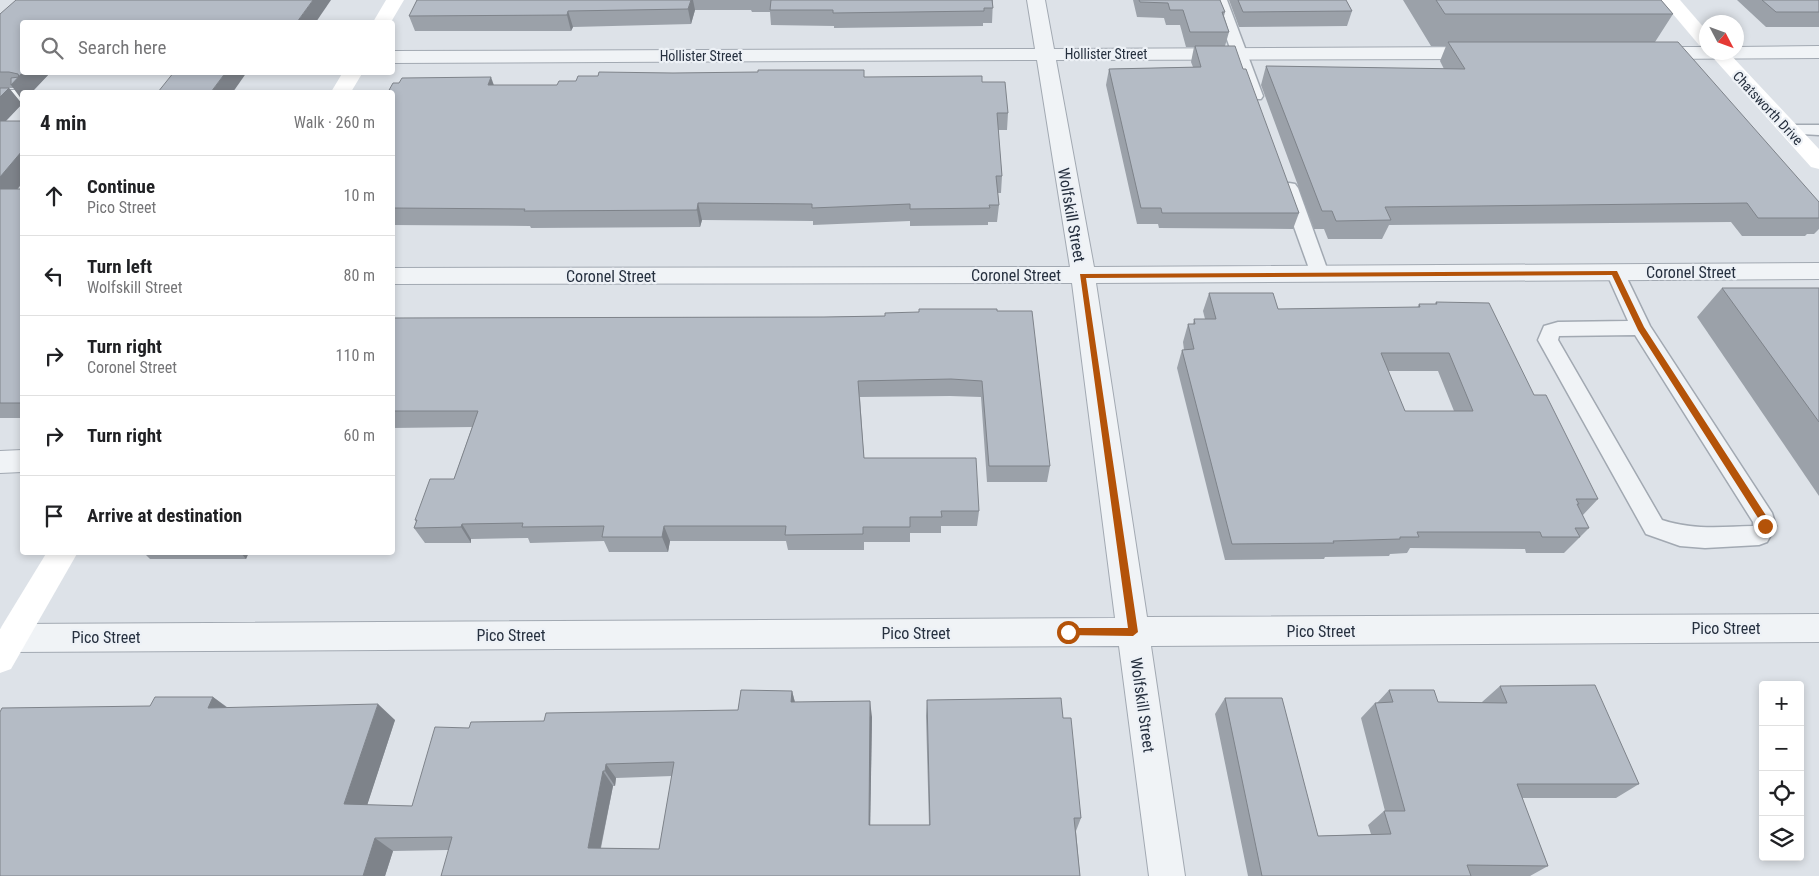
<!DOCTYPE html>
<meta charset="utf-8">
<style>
:root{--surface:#fff;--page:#f6f6f6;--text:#202124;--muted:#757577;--line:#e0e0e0}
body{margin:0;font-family:"Roboto Condensed",sans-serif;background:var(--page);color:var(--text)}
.controls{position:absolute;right:15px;bottom:15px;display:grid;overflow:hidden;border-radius:5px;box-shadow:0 2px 8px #0003}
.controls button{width:45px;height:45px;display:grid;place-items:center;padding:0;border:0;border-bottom:1px solid var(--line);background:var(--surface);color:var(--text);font:25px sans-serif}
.compass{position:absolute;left:1699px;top:15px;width:45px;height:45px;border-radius:50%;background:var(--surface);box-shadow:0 2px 8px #0003;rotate:131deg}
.stop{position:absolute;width:15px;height:15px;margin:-11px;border:4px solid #b45309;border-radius:50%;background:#fff}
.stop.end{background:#b45309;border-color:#fff;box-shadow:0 1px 5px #0008}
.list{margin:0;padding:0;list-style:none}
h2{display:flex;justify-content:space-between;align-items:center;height:65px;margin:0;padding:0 20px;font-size:21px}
h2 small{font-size:16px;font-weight:400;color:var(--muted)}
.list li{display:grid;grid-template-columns:32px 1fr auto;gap:15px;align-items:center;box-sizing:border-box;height:80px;padding:0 20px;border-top:1px solid var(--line)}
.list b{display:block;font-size:19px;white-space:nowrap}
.list p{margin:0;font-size:16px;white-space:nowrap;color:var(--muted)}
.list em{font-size:16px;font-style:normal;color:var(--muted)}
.icon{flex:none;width:28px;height:28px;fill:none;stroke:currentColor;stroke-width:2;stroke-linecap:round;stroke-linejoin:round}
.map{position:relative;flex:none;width:1819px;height:876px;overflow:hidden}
.search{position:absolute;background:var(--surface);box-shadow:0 2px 8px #0003;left:20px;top:20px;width:375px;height:55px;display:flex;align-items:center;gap:12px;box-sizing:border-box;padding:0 18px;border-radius:5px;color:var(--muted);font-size:19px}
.panel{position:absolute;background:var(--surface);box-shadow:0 2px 8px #0003;left:20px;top:90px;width:375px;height:465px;border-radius:5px}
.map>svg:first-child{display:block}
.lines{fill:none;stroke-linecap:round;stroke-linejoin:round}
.service-casing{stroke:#a2a9b2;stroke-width:3}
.minor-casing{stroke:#a2a9b2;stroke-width:2}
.service{fill:#f0f3f6;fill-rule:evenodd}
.minor{fill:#f0f3f6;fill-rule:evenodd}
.secondary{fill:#fff;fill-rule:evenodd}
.wall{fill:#9ba1a9;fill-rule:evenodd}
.shaded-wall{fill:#7e838a}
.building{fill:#b4bbc5;stroke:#7e838a;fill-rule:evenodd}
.route{fill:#b45309}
.labels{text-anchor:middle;stroke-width:4.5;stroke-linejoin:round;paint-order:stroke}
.far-street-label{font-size:14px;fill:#26303f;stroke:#edf1f6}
.street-label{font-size:16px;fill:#26303f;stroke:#edf1f6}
</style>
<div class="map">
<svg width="1819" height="876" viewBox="0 0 1819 876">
<rect width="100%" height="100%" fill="#dde2e8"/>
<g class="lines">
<g class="service-casing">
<g id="service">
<path d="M1213 0H1227L1263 96 1261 99H1249L1247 96Z"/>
<path d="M1789 125H1819V135L1783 133 1781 130 1783 127Z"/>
<path d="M1289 183 1295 184 1298 188 1329 274 1327 278 1320 280 1313 278 1311 274 1280 188 1283 184Z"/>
<path d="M1615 266 1622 268 1650 326 1772 513 1776 526 1767 542 1759 545 1705 548 1680 546 1646 534 1538 340 1544 326 1558 322 1628 321 1606 272 1608 268ZM1635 335 1753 522V526C1721 527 1692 530 1662 520L1558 340 1559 336Z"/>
</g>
</g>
<g class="minor-casing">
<g id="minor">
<path d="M1027 0H1045L1054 49 1480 47 1487 49 1490 53 1487 57 1480 59 1056 60 1094 267 1819 263V279L1096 283 1147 617 1819 614V642L1151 646 1185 876H1149L1119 646 13 652 2 648 0 632 2 628 13 624 1115 618 1072 283 392 284V268L1070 267 1037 60 392 63V51L1035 49Z"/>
<path d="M1819 46V58L1651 59 1644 57 1641 53 1644 49 1651 47H1706V52H1736V47Z"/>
<path d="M0 90H22L30 92H22V102H0Z"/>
<path d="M22 450V472L0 473V451Z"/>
</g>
</g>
<use href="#service" class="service"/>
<use href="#minor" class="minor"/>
<g class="secondary">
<path d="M386 0H404L391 22H373Z"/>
<path d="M1661 0H1680L1706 30V47L1699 45Z"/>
<path d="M1708 52H1728L1819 149V169L1811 167Z"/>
<path d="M343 72H363L351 92H331Z"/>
<path d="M47 552H78L11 669 0 673V629Z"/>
</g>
</g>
<g class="wall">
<path d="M417 0H993L992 23H983V26L834 28V26L771 25 770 12H752L751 10H695L691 24 573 27 571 31H415L409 16Z"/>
<path d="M1133 0H1220L1225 12 1224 16 1229 32 1225 46 1243 69 1299 213 1293 229 1159 228 1158 224H1137L1106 85 1109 69 1193 67 1191 62 1194 47H1186L1180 25H1166L1164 18 1137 17Z"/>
<path d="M1229 0H1346L1352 11 1347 26 1239 27Z"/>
<path d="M1403 0H1661L1673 14 1655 42 1819 202V229L1814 234H1807L1805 236H1742L1731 222 1389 225 1382 239H1328L1324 229H1314L1261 85 1266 66 1444 69 1440 61 1446 46H1431Z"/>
<path d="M1737 0H1819V27H1766Z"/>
<path d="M0 14 22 22V72H65L63 74H49L32 92H22L14 88H9L22 104 6 121H22V183L18 189H22V418H0Z"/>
<path d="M864 77 982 82 1008 113 1007 130H998L1002 176 1001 193H998L999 205 997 222H988V225L910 226V221L813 225V221L702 220 700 227 531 228 530 226 392 225V92H388L399 83 494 85H557Z"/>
<path d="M1722 288H1819V496L1697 317Z"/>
<path d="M1209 293 1278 309 1417 308 1419 304H1435L1436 302 1534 395 1598 499 1582 516 1589 528 1564 553H1526L1525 549 1410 548 1407 553 1390 554 1389 556 1325 557 1324 559 1225 560 1177 368 1182 350H1184L1183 342 1188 324H1193L1194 319H1205L1203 311ZM1388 371H1438L1454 411H1405Z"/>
<path d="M997 311 1050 466 1047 482H987L981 397 950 396 860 397 864 458 979 511 977 526H941V533H910V542H864V550H788L786 541H670L668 552H609L604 541 530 543 528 538 471 539V543H425L414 528 416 522 415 520 454 479 472 427 392 428V318L824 317 885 316Z"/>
<path d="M143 552H249L246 559H150Z"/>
<path d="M1500 686 1639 784 1616 798H1522L1548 866 1530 876H1248L1215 714 1225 698 1318 836 1371 834 1368 825 1384 811H1385L1361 718 1375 703H1377L1389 690 1438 702 1482 703V702Z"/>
<path d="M792 691 795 702 872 717 870 825H929L926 716 927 700 1063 718 1081 818 1076 831 1080 876 448 850 393 851 385 876H0L150 706 213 697 227 707 395 720 367 805 412 806 469 728 544 721 738 710ZM672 776 659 849 601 848 613 786H615L616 778Z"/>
</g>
<g class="shaded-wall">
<path d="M313 0H331L316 22H297Z"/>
<path d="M691 0H693L695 10 691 24 688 9Z"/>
<path d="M568 11 573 27 571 31 567 15Z"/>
<path d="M23 72H48L49 74 32 92H22V100L11 85Z"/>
<path d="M226 72H247L233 92H211Z"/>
<path d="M491 77 497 94 488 85Z"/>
<path d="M9 88 22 104 0 127V97Z"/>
<path d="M22 151V183L9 199 0 189V177Z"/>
<path d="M698 203 702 220 700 227 697 210Z"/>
<path d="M462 524 471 539V543L461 527Z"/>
<path d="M664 526 670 541 668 552 662 537Z"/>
<path d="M240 552H249L246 559Z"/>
<path d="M792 691 796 707 791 702Z"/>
<path d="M213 697 234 713 208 708Z"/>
<path d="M870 701 872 717 870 838 869 825Z"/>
<path d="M378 704 395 720 363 818 344 804Z"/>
<path d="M606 764 616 778 615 786 605 771Z"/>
<path d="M603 771 613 786 598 860 588 848Z"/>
<path d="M375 838 393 851 385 876H363Z"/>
</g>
<g class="building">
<path d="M16 0H313L297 22H22V72H23L11 85V78L19 77 18 74 9 72H0V14Z"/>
<path d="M417 0H691L688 9 568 11 567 15 409 16Z"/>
<path d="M771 0H992L993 8H984V11L833 13V10H770Z"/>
<path d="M1139 0H1220L1225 12H1222L1229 32H1190L1183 10H1170L1168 3 1140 2Z"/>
<path d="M1238 0H1346L1352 11 1243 12Z"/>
<path d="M1436 0H1661L1673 14H1445Z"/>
<path d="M1762 0H1819V12H1776Z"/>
<path d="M1448 42H1678L1819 202V218H1758L1747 203 1385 207 1391 220 1336 221 1332 211H1322L1266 66 1465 69Z"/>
<path d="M1195 46H1235L1243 69H1246L1299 213H1162L1161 208H1141L1109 69 1201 67Z"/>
<path d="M758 70H864V77L982 76V82H1005L1008 113H997L1002 176H996L999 205H989L990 208 910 209V204L812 208V204L698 203 697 210 524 211 525 209 392 208V92H380H388L393 83H399L402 78 491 77 488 85H557L559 81H576L578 76H598L599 72 673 73 758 72Z"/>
<path d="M174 72H226L211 92H158Z"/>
<path d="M0 88H9L0 97Z"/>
<path d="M0 121H22V151L0 177Z"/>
<rect x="0" y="189" width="22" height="214"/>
<path d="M1722 288H1819V422Z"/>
<path d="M1209 293H1273L1278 309 1420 307 1419 304H1437L1436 302 1489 303 1534 395H1546L1598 499H1576L1579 504H1577L1589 528H1575L1580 537H1542L1540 532H1417L1419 537H1400V539L1333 541 1334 543 1232 544 1182 350 1194 349 1188 324H1195L1194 319H1216ZM1381 353H1449L1473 411H1405Z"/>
<path d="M919 309H997V311H1032L1050 466H989L982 381 951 379 858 381 864 458H976L979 511H941L942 517H910V527H863V534L785 535 786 526H664L662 537H602L604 526 522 527 523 523 462 524 461 527 414 528 417 520H415L430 479H454L478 411H392V318L824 317 885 316V313L919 312Z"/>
<path d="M1595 685 1639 784H1517L1548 866 1467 865 1471 876H1262L1225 698H1282L1318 836 1391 834 1384 811H1405L1375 703 1393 702 1389 690H1434L1438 702 1507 703 1500 686Z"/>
<path d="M741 690 792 691 791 702 870 701 869 825H930L927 700 1061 698 1063 718H1071L1081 818H1074L1080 876H441L452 837 375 838 363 876H0V712L2 708 150 706 155 697H213L208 708 378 704 344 804 412 806 435 727 469 728 471 722 544 721 546 713 738 710ZM674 762 659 849 588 848 603 771H605L606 764Z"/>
</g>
<path class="route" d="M1617 271 1644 327 1767 517 1768 529H1762L1760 521 1638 330 1612 275 1086 278 1138 632 1133 636 1065 635V629L1068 628H1128L1080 274Z"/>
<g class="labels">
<g class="far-street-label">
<text x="1106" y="59">Hollister Street</text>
<text x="701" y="61">Hollister Street</text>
<text transform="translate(1768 108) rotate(47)" y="5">Chatsworth Drive</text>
</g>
<g class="street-label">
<text transform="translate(1072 215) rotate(80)" y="6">Wolfskill Street</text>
<text x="1691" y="278">Coronel Street</text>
<text x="1016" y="281">Coronel Street</text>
<text x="611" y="282">Coronel Street</text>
<text x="1726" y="634">Pico Street</text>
<text x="1321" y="637">Pico Street</text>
<text x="916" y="639">Pico Street</text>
<text x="511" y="641">Pico Street</text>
<text x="106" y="643">Pico Street</text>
<text transform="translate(1143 705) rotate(82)" y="6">Wolfskill Street</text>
</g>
</g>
</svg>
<div class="controls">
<button>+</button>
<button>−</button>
<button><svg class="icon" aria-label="locate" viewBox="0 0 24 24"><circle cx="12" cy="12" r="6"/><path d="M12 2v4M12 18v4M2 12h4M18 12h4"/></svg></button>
<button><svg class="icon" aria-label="layers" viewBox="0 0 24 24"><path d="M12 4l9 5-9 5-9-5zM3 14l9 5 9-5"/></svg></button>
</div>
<svg class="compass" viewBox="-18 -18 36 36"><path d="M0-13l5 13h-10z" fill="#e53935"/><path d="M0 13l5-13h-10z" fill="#757577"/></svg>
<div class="stop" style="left:1068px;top:632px"></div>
<div class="stop end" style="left:1765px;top:526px"></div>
<div class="search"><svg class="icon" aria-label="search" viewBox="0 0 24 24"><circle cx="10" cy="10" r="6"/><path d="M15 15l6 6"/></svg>Search here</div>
<section class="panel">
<h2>4 min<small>Walk · 260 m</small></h2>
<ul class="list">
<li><svg class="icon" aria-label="ahead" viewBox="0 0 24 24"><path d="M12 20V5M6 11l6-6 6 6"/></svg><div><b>Continue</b><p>Pico Street</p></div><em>10 m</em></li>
<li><svg class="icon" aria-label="left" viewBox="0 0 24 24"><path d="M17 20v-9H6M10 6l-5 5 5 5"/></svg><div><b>Turn left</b><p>Wolfskill Street</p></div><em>80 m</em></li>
<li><svg class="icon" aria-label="right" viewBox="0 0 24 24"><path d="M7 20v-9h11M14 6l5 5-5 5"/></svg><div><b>Turn right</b><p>Coronel Street</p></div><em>110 m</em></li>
<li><svg class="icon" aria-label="right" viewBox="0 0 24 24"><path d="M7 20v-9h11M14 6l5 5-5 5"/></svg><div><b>Turn right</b></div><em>60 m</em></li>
<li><svg class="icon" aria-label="arrive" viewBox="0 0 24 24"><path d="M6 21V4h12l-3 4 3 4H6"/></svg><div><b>Arrive at destination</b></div></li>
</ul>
</section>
</div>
